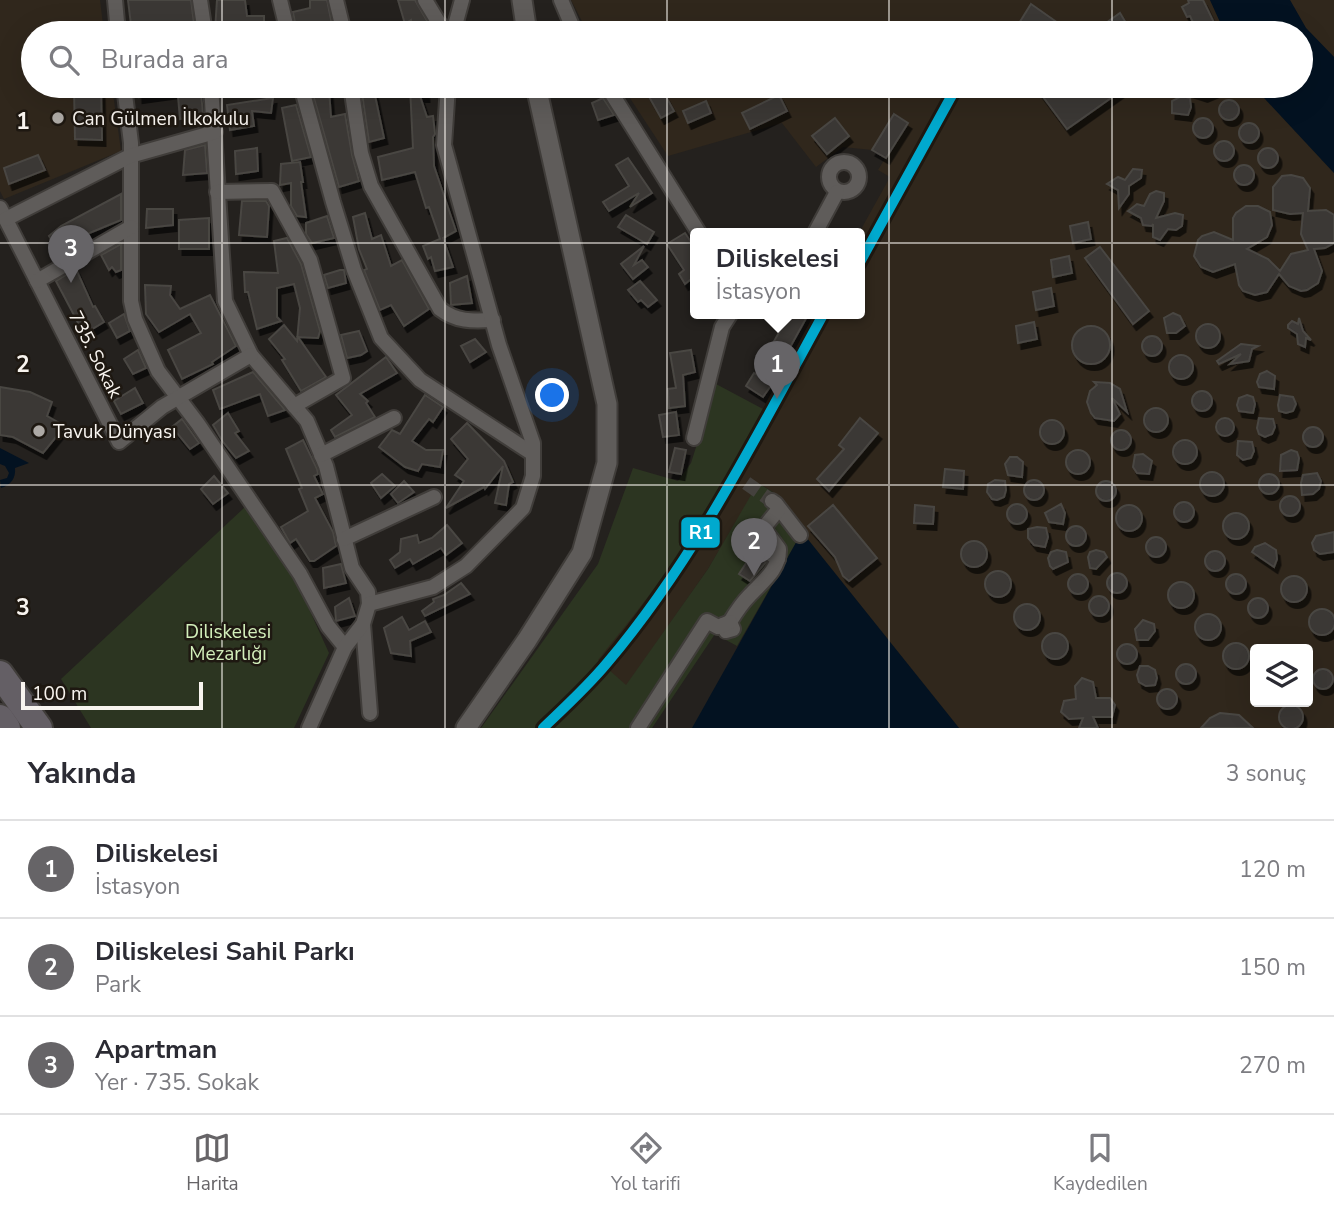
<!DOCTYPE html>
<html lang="tr">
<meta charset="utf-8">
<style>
:root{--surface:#fff;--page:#f2f2f3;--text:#2b2b33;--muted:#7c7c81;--line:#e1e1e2;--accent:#666467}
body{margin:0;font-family:"Nunito Sans",sans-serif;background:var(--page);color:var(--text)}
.controls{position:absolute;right:21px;bottom:21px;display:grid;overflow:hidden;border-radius:7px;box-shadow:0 7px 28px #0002}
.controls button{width:63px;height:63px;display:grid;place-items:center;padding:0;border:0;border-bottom:2px solid var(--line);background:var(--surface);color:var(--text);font:35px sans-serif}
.scale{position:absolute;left:21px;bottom:18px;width:182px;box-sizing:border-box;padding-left:7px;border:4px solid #f8f4ef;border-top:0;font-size:19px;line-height:24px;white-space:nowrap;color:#f8f4ef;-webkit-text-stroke:5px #1e1811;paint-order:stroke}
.you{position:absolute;left:553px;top:396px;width:24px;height:24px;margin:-18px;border:5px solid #fff;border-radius:50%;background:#1a73e8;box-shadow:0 0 0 10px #1a73e833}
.badge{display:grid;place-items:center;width:46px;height:46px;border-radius:50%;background:var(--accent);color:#fff;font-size:23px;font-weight:700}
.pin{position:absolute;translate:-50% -58px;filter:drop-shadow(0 2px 4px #0008)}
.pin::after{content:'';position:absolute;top:37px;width:24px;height:21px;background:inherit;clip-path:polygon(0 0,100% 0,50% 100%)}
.popup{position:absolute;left:690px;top:228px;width:175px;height:91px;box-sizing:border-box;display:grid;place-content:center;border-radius:7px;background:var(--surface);filter:drop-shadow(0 2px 5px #0005);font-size:23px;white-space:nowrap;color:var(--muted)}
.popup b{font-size:26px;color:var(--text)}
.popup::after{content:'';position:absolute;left:50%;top:100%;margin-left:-14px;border:14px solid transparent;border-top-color:var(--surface)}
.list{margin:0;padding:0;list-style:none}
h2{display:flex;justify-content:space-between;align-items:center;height:91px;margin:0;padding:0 28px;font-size:30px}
h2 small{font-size:23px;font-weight:400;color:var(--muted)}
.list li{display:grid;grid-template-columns:46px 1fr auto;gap:21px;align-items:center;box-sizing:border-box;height:98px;padding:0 28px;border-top:2px solid var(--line)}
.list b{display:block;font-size:26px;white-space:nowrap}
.list p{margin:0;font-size:23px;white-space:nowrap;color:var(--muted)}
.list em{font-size:23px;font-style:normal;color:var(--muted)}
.icon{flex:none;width:38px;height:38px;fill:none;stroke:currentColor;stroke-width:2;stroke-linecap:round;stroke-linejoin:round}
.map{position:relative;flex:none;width:1334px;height:728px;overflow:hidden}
.search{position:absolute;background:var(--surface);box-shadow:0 7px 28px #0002;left:21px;right:21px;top:21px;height:77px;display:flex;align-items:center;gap:18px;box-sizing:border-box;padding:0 24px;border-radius:38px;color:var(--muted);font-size:26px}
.sheet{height:385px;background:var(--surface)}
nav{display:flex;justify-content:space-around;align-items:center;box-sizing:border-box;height:98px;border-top:2px solid var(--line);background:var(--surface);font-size:19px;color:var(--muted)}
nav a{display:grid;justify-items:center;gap:4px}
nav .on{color:var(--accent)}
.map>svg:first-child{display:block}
.built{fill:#30271c;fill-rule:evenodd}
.green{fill:#2c3521}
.water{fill:#031221}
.building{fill:#3a3735;stroke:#494643;stroke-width:2;filter:url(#shadow)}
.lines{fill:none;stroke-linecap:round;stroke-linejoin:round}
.street-tunnel{stroke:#44413d;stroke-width:14;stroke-dasharray:14 7;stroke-linecap:butt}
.street-casing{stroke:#403d3a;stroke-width:18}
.secondary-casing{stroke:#403d3a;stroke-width:23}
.highway-casing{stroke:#403d3a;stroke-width:30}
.street{stroke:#5f5c5a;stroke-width:14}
.secondary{stroke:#5f5c5a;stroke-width:19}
.highway{stroke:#645f65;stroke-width:26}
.rail-1-casing{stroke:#1e1811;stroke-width:16}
.rail-1{stroke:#00a9ce;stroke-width:10}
.grid{fill:none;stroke:#f8f4ef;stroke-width:2;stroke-opacity:0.55}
.poi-dot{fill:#aeaaa6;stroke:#1e1811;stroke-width:2.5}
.labels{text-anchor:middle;stroke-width:5;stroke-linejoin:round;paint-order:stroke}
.poi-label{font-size:19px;fill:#f8f4ef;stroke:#1e1811;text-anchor:start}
.street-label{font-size:19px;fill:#f8f4ef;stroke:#1e1811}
.park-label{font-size:19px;fill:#d3efbb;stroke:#1e1811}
.grid-label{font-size:23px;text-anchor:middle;font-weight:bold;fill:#f8f4ef;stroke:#1e1811;stroke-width:5;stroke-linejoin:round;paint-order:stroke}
.line-badge{stroke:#1e1811;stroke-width:2.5}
.badge-label{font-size:19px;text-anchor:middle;font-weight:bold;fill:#fff}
</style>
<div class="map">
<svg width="1334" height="728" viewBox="0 0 1334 728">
<defs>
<filter id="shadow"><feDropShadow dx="3.5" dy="6" stdDeviation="0" flood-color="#0009"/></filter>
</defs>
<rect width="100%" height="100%" fill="#24211e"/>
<g class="built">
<path d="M0 0H100L104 33H33V86H112L121 151 4 199 0 191Z"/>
<path d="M571 0H1210L1225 33H588Z"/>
<path d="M1290 0H1334V57L1306 28Z"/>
<path d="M622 86H1253L1334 173V728H959L802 532 776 494 759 483 708 569 626 686 597 660 652 592 687 541 721 484 815 313H859V233L890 177 878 170 907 123 894 114 872 150 843 147 816 167 782 123 668 156ZM1255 649H1308V702H1255Z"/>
</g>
<g class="green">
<path d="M716 384 763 409C728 472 694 536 651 593 634 616 615 638 598 660L626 685 708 569 758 483 776 494 802 532 737 646 715 634 652 728H639L707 618 634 728H481L598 564 633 468 678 481 691 463Z"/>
<path d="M245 507 299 587 329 653 294 728H91L61 679Z"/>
</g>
<g class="water">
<path d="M1210 0H1290L1306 28 1334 57V173L1253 86H1301V33H1225Z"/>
<path d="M0 448 29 463 15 468C16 478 11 485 1 488L0 480 7 478 9 473 5 466 0 464Z"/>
<path d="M802 532 959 728H692Z"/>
</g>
<g class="building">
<path d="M128 0H191L195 33H132Z"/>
<path d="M217 0H245L247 16H264V30L215 31Z"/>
<path d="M310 0H327L332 25 297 33 293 12 310 8Z"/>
<path d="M398 0H415L434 33H414L411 20 405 24Z"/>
<path d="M1188 0H1203L1219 33H1198L1190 16 1187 17 1182 7 1189 3Z"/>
<path d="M1031 4 1058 23 1052 33H1013Z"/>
<path d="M1120 13 1132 33H1092Z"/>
<path d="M74 86H101L102 140 75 139Z"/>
<path d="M138 86H176L177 92 139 97Z"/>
<path d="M361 86H373L384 138 369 142Z"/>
<path d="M410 86H425L426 96H420L427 117 433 116 435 134 433 137 434 166 456 231 443 238 453 267 435 271 431 257 428 259 423 246 440 239 429 207 426 208 415 172 382 180 378 157 413 148Z"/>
<path d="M643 86H660L674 111 661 118Z"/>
<path d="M1035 86H1128L1067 129Z"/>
<path d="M1180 86H1228L1204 96 1179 88Z"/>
<path d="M329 90 331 117 345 114 352 155 359 181 339 187 312 91Z"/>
<path d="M201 93 203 115 180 119 178 96Z"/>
<path d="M779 95 787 111 750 129 742 113Z"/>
<path d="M1182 96 1190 98 1191 107 1188 115 1172 113V101Z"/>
<path d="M273 98 271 113 252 111 254 126 230 130 227 105Z"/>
<path d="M603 98 614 115 598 120 592 103Z"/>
<circle cx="1229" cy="110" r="10"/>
<path d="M706 101 711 113 688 123 683 111Z"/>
<path d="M296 105 311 157 292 161 282 108Z"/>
<path d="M894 114 908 123 886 158 872 150Z"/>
<circle cx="1203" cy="128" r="10"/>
<path d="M835 118 849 136 827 154 812 136Z"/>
<circle cx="1249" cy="133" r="10"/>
<circle cx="1224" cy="151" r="10"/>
<path d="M205 145 207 173 183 175 185 150Z"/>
<circle cx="1268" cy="158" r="10"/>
<path d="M257 148 258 171 236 174 235 151Z"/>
<path d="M38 155 45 170 9 184 4 168Z"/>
<path d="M628 158 652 193 630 207 639 193 609 211 603 202 629 186 616 165Z"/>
<path d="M300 162 303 182H301L306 217 297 216 291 206V183L280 185 281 164Z"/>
<circle cx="1244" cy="175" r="10"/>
<path d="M1133 169 1142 170 1141 178 1129 186V194L1119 208 1118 190 1107 184 1118 177 1125 180Z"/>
<path d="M1291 175 1303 178 1310 188 1308 211 1326 210 1334 215V243L1325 248 1314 249 1322 271 1318 283 1307 290 1301 291 1289 286 1279 274 1267 292 1255 295 1243 291 1239 285 1235 264 1213 272 1201 267 1194 256 1198 240 1202 236 1214 232 1233 240V218L1236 213 1246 206H1258L1270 212 1272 225 1267 237 1247 249 1268 259 1280 271 1291 254 1308 250 1301 234 1303 213 1290 214 1273 210V187L1282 176Z"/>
<path d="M1156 191 1164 193V201L1156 218 1175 213 1183 215 1182 226 1176 230 1168 229 1160 240 1153 237V224L1152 226 1143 225 1141 218 1128 211 1137 204 1144 206 1150 194Z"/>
<path d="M121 194V220L87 234 89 237 58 251 49 236 61 226Z"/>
<path d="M242 201H266L269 206 267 237 239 235Z"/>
<path d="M147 209H173V225L146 228Z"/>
<path d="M365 213 372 239 381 235 391 266 402 260 429 309 404 326 391 305 380 310 364 270 367 269 359 249 353 217Z"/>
<path d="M626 215 654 232 647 244 618 227Z"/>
<path d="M327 216 334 238 312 243 306 234V223Z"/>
<path d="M209 218V249H179V220Z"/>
<path d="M1088 222 1091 239 1073 243 1070 226Z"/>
<path d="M685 233 695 248V287L690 280 685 284 679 274 684 270 667 244Z"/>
<path d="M287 238 301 264 320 331 318 338 298 337 326 377 301 391 282 360 285 359 269 339 284 325 297 341 300 308 294 284 277 288V317L281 321 257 329 248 292H245L244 272 278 273 274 241Z"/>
<path d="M121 244V270L116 272 112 267 109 270 101 255Z"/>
<path d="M644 246 634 265 642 260 648 267 633 279 621 264Z"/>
<path d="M1100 247 1149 311 1133 324 1085 258Z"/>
<path d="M1069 256 1072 273 1053 277 1051 260Z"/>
<path d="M76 269 93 307 95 306 104 322 84 334 56 281Z"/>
<path d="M340 270H344L346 283 328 288 324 275Z"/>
<path d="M467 276 472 303 451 305 450 283Z"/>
<path d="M640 281 657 300 648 307 641 300 638 302 628 290Z"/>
<path d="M145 285 171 286 170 295 180 309 210 295 236 346 212 362 213 364 182 379 168 350 201 333 190 314 159 332 146 314Z"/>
<path d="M1051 288 1054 306 1036 310 1033 292Z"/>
<path d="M790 313H809L788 351 773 343Z"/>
<path d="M1173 313 1180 316 1185 326 1176 333H1167L1164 318Z"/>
<path d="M124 314 130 331 117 338 109 323Z"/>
<path d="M1299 318 1303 331 1311 340 1306 338 1305 347 1298 344 1297 334 1288 328V325L1292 321 1298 324Z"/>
<path d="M1034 322 1037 339 1018 343 1016 326Z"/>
<circle cx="1208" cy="336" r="12"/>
<circle cx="1091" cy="345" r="19"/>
<path d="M359 331 367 351 361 355 347 358 341 335Z"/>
<circle cx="1152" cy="346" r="10"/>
<path d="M475 339 486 352 470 362 461 346Z"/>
<path d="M1241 344 1258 346 1252 349 1249 361 1230 364 1241 354 1219 364 1217 361Z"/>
<path d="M138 350 146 368 133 374 124 359Z"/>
<path d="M691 350 695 372 683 375 685 406 669 408 668 389 676 388 670 353Z"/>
<circle cx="1181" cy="367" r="12"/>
<path d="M386 357 397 373 360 394 368 401 366 403 375 417 335 437 331 430 352 415 336 395Z"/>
<path d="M1267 371 1275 376 1274 389 1259 387 1257 382 1260 374Z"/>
<path d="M253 372 285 410 268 416 260 394 220 409 213 390Z"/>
<path d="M754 373 772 384 763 397 746 386Z"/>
<path d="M1094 382 1110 383 1120 389 1127 412 1112 398 1120 414 1114 421 1095 418 1091 413 1087 402 1090 391 1097 385Z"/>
<path d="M0 387 30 392 52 402 47 416 65 426 43 453 13 437 0 435Z"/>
<path d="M135 388 143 403 121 414 114 401Z"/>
<circle cx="1202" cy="401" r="10"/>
<path d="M425 395 443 407 433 422 429 419 412 441 426 450H443L440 467 422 464 418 471 405 467 379 447 392 430 400 434Z"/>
<path d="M1247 395 1253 397 1255 404 1253 413 1239 411 1237 405 1239 398Z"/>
<path d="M1280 395 1293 397 1296 404 1293 411 1286 413 1279 411 1278 405Z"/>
<circle cx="1156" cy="420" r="12"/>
<path d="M676 412 679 435 663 437 659 415Z"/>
<path d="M228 413 239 431 235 433 249 451 236 458 223 442 213 425Z"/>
<circle cx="1225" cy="427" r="9"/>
<path d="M860 418 878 433 829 491 817 479 844 449 839 445Z"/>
<path d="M1259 418 1273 419 1275 427 1272 434 1265 437 1259 434 1257 428Z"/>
<path d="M182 419 199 443 190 449 172 427Z"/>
<circle cx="1052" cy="432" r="12"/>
<path d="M467 423 504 461 513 482 509 484 506 505 495 503 503 466 485 489 484 487 446 508 464 481 455 475 468 459 451 439Z"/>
<circle cx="1313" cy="437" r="10"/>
<circle cx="1121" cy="440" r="10"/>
<circle cx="1185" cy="452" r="12"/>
<path d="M303 440 317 469 318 474 314 476 323 494 315 498 333 532 336 546 314 561H310L296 539 290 543 281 527 308 511 299 489 302 488 286 449Z"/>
<path d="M1238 441 1252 442 1254 451 1251 458 1243 460 1237 455Z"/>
<path d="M675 448 686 450 681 474 669 472Z"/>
<circle cx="1078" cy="462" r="12"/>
<path d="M1291 450 1297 452 1299 458 1297 470 1280 471 1281 455Z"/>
<path d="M1143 454 1152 461 1149 474 1137 473 1133 467 1135 455Z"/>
<path d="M1010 457H1017L1023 462 1022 477 1008 475 1005 464Z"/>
<path d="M945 469 964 471 963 489 943 487Z"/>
<circle cx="1212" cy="484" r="12"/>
<path d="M1317 473 1321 481 1319 489 1313 494 1302 495 1301 483 1303 475Z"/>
<circle cx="1269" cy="484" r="10"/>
<path d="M382 474 395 486 381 498 371 483Z"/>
<path d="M214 476 228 493 213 504 201 489Z"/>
<path d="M995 480 1005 481 1006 490 1004 497 997 500 992 499 987 492 988 484Z"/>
<circle cx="1034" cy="490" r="10"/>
<path d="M404 481 414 492 398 503 391 494Z"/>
<circle cx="1106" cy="491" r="10"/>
<circle cx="1290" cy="506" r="10"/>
<circle cx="1184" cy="512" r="10"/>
<path d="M1061 504 1065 513 1063 524 1049 522 1045 513Z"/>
<circle cx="1017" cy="514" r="10"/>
<path d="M833 505 877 558 849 581 843 576 835 557 808 526Z"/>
<path d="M915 505 934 507 933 524 914 523Z"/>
<circle cx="1129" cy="518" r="13"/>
<circle cx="1236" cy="526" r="13"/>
<path d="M447 525 462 543 446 555 441 548 413 564 410 559 395 568 390 560 400 552 401 539 417 535 419 543 432 538Z"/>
<circle cx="1076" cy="536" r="10"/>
<path d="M1037 527 1046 528 1048 537 1045 547 1034 545 1028 538V529Z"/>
<path d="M1334 532V552L1320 554 1314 550 1312 543 1316 536Z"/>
<circle cx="1156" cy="547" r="10"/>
<circle cx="974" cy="554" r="13"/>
<path d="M1265 543 1276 550 1277 559 1274 567 1252 552 1255 547Z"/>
<path d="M1057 550 1066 552 1068 562 1053 569 1050 566 1048 558 1051 552Z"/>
<path d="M1096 550 1104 552 1107 557 1096 569 1090 568 1088 557 1090 552Z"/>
<circle cx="1215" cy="561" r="10"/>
<path d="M752 554 766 562 750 581 739 574Z"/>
<path d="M341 564 346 583 324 588 323 568Z"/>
<circle cx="998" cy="584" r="13"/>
<circle cx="1117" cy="583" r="10"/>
<circle cx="1236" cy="584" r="10"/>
<circle cx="1078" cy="584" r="10"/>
<circle cx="1294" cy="589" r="13"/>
<circle cx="1181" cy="595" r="13"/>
<path d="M461 583 470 594 425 616 422 611 434 602 433 599 444 595Z"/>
<circle cx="1099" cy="606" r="10"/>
<circle cx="1258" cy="608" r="10"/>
<path d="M349 598 355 616 336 621 335 607Z"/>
<circle cx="1027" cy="617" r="13"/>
<circle cx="1322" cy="622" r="13"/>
<circle cx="1208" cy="627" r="13"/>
<path d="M402 617 409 630 425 621 431 632 410 641 411 656 391 653 384 628Z"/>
<path d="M1143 620 1154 624 1155 631 1148 640H1137L1135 629Z"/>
<circle cx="1055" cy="646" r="13"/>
<circle cx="1236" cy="656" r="13"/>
<circle cx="1127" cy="654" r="10"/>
<circle cx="1186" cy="674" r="10"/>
<path d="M1140 666H1148L1155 670 1157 678 1155 685 1146 686 1139 682 1137 675Z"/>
<circle cx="1323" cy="679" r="10"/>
<path d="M1082 678 1093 682 1096 698H1110L1115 705 1112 717H1093L1098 728H1079L1083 718 1069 719 1061 712 1064 701 1076 699 1075 686Z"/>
<circle cx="1167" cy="699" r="10"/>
<circle cx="1291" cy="717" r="12"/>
<path d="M1220 713 1239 715 1253 728H1201L1210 718Z"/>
</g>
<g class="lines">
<path class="street-tunnel" d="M729 471 772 501"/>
<g class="street-casing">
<g id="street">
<path d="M115 0 118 33"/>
<path d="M200 0 205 33"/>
<path d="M280 0 288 33"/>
<path d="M336 0 344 33"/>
<path d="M425 0 445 33"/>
<path d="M561 0 575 33"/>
<path d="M453 33 462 0"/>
<path d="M124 86 131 143V301L135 319 158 371 198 424 300 574 328 626 345 647"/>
<path d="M211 86 225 301 251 355 307 421 326 466 352 568 368 592 369 604"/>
<path d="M301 86 333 202 354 270 381 338 420 380 533 454"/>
<path d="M351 86 361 153 371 186 440 309C457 322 472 321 493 320"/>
<path d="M607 86 699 233"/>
<circle cx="844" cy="177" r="15"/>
<path d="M217 192 272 191 310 260 343 378 294 406"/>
<path d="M0 208 119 442 162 407 251 355"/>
<path d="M6 219 130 156 215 132"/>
<path d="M815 233 837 192"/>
<path d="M37 281 131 227"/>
<path d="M694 438 722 327 731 313"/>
<path d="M321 455 394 418"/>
<path d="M776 504 800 535"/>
<path d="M344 539 434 497"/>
<path d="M760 549 762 548 778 559"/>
<path d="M363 624 370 713"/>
<path d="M723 625 726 631 733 629 730 622C736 612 742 603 750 595 762 582 780 569 779 549L765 530 766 525 778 510 776 504 772 501"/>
<path d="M309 728 345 647 363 624 369 604 433 587 466 566 523 508 533 476V443L499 345 444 145 448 86"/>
<path d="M638 728 707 621 718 627 730 622"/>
</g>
</g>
<g class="secondary-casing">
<g id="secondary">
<path d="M522 0 527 33"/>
<path d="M466 728 527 640 582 553 607 463V404L536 86"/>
</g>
</g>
<g class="highway-casing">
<g id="highway">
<path d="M0 674 39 728"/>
<path d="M0 718 7 728"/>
</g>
</g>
<use href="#street" class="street"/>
<use href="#secondary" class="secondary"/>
<use href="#highway" class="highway"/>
<g class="rail-1-casing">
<g id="rail-1">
<path d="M859 264 957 86"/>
<path d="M543 728C565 707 588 686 607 663 696 558 758 433 824 313"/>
</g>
</g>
<use href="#rail-1" class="rail-1"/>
</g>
<path class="grid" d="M222 0V33M445 0V33M667 0V33M889 0V33M1112 0V33M222 86V728M445 86V728M667 86V728M889 86V728M1112 86V728M0 243H1334M0 485H1334"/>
<g class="poi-dot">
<circle cx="58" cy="118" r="7"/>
<circle cx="39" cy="431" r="7"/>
</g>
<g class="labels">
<g class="poi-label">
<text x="72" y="125">Can Gülmen İlkokulu</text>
<text x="53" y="438">Tavuk Dünyası</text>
</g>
<g class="street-label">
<text transform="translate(96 354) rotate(63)" y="7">735. Sokak</text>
</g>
<g class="park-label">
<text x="228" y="638">Diliskelesi<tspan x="228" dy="22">Mezarlığı</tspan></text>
</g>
</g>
<g class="grid-label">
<text x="23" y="129">1</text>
<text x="23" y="372">2</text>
<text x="23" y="615">3</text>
</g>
<rect class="line-badge" x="680" y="516" width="41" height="33" rx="7" fill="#00a9ce"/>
<g class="badge-label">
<text x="701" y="539">R1</text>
</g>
</svg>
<div class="controls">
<button><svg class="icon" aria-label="layers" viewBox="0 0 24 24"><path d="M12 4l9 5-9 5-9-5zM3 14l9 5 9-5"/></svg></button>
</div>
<div class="scale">100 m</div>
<div class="you"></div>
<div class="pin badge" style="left:777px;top:399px">1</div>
<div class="popup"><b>Diliskelesi</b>İstasyon</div>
<div class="pin badge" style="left:754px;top:576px">2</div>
<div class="pin badge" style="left:71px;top:283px">3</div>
<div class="search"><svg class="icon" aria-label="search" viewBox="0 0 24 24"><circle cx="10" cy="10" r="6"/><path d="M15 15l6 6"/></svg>Burada ara</div>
</div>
<section class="sheet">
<h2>Yakında<small>3 sonuç</small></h2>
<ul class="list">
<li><span class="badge">1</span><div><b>Diliskelesi</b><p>İstasyon</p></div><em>120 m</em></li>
<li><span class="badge">2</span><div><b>Diliskelesi Sahil Parkı</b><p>Park</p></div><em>150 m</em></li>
<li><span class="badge">3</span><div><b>Apartman</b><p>Yer · 735. Sokak</p></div><em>270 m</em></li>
</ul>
</section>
<nav>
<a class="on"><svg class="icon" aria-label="map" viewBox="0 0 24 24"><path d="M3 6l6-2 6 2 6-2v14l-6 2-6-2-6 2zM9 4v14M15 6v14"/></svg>Harita</a>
<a><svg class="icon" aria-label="directions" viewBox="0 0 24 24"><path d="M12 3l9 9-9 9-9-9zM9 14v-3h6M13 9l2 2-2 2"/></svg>Yol tarifi</a>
<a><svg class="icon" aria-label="saved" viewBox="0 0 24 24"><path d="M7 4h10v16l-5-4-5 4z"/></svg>Kaydedilen</a>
</nav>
